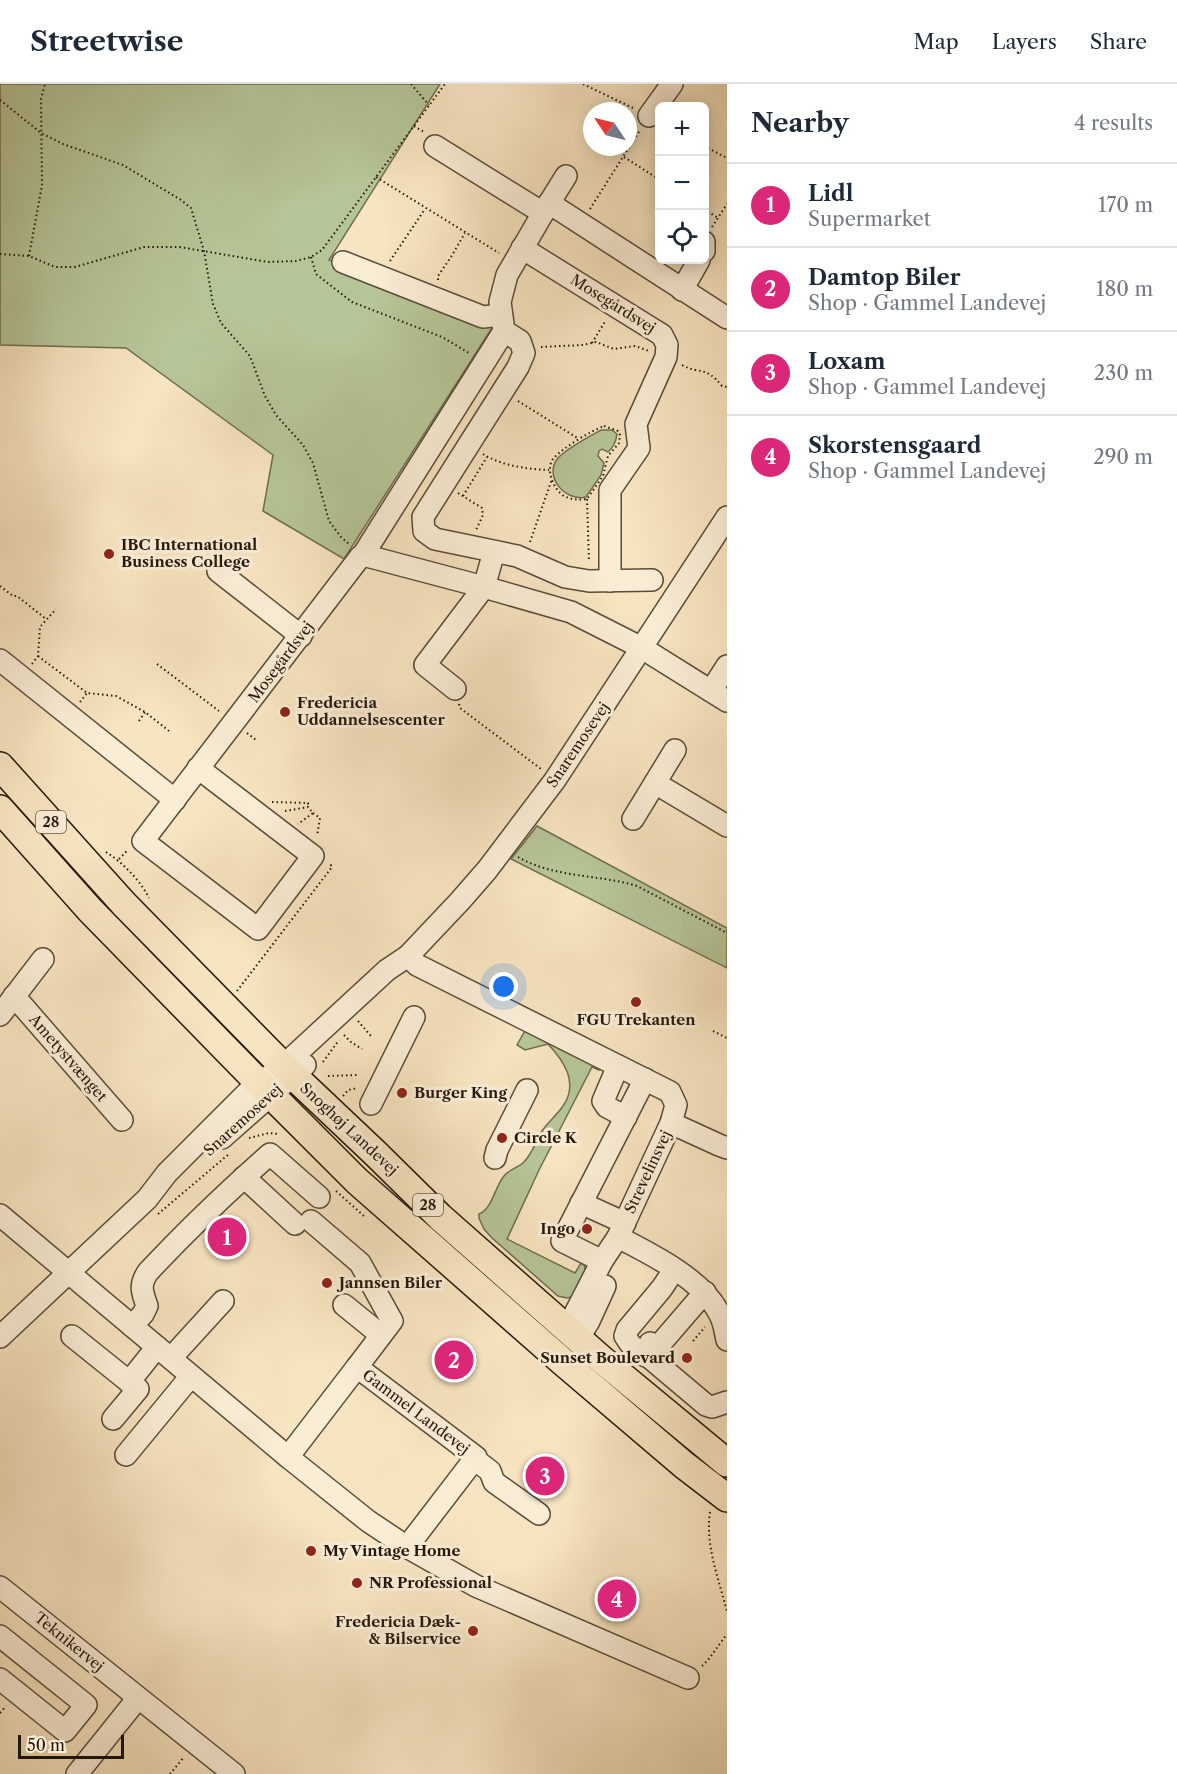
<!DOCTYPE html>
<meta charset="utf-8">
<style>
:root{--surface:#fff;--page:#f6f6f7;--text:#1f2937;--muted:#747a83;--line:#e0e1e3;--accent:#db2777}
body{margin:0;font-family:"Libre Caslon Text",serif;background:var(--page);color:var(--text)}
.controls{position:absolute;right:18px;top:18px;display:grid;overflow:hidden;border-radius:9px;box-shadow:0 3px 15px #0003}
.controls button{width:54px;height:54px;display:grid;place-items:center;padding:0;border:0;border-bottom:2px solid var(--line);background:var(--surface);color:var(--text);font:30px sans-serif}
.compass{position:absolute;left:583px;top:18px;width:54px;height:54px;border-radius:50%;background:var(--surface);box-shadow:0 3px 15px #0003;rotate:305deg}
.scale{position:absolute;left:18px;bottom:15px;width:106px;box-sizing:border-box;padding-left:6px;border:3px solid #24180b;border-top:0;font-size:16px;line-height:21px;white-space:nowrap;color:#24180b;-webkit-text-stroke:4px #faedd6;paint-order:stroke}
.you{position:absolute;left:504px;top:903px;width:21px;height:21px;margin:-15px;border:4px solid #fff;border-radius:50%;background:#1a73e8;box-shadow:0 0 0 9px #1a73e833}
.badge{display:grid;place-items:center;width:39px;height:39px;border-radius:50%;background:var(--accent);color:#fff;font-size:20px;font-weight:700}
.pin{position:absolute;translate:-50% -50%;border:3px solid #fff;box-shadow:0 2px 6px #0006}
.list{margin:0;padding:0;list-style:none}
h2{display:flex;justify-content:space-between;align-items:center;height:78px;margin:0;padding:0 24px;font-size:26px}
h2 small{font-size:20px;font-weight:400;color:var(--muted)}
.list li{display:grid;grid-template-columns:39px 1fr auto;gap:18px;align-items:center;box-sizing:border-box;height:84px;padding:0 24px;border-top:2px solid var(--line)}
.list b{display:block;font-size:22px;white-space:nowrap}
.list p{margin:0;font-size:20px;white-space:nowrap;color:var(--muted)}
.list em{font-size:20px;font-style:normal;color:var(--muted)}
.icon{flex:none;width:33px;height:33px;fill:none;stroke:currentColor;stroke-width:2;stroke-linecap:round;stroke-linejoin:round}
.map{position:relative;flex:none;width:727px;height:1690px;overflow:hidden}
header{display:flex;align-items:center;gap:36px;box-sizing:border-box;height:84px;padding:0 30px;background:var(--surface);border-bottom:2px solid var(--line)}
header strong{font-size:28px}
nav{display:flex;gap:33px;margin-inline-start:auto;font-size:21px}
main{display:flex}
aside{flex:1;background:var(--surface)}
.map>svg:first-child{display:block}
.green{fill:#b6c597;stroke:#6d6e51;stroke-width:1.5}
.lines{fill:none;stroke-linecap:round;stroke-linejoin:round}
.minor-casing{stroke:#594b38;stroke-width:24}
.major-casing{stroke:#24180b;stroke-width:30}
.path{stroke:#24180b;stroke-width:2;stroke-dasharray:1.5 3;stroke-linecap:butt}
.minor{stroke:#faedd6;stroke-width:21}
.major{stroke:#f7e4c0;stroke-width:27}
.poi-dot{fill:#8f2418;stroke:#faedd6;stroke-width:2}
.labels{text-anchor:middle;stroke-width:6;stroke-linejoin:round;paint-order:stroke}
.shield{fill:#faedd6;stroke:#645848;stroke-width:1.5}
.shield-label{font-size:14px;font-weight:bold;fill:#24180b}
.street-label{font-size:15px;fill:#24180b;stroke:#faedd6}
.poi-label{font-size:15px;font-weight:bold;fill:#24180b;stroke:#faedd6;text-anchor:start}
</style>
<header>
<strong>Streetwise</strong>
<nav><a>Map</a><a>Layers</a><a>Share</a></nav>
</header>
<main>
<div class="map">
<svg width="727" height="1690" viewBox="0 0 727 1690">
<rect width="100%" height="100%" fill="#f7e4c0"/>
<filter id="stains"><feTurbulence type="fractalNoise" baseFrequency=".00333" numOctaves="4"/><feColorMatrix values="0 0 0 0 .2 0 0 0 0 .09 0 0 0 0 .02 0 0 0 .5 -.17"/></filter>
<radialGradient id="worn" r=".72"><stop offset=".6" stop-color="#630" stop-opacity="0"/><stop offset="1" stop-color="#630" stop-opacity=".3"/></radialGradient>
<g class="green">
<path d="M0 0H440L329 176 492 244 344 475 263 427 273 371 126 264 0 261Z"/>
<path d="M601 346H612L617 350C616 358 614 363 608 368L602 365 599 367 598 372 604 379 601 391 586 413C565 418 543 392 558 374 566 365 590 352 601 346Z"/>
<path d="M537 742 727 844V884L511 775Z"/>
<path d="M526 945 602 982 599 986 592 983 539 1086 507 1155 575 1189 581 1179 584 1181 586 1187 572 1213 567 1214 558 1212 492 1154 484 1145 479 1134V1130C493 1124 494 1104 504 1092 508 1086 517 1084 523 1079 532 1070 536 1058 542 1047 548 1038 557 1031 563 1022 579 999 564 977 548 960L525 966 517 961Z"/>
</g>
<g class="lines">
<g class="minor-casing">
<g id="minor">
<path d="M649 32 672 0"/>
<path d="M435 62 543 129"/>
<path d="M549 119 727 234"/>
<path d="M704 158V167"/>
<path d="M522 164 662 251 667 261 666 273 636 340 639 364 610 406V497"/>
<path d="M343 178 483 233 501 231"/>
<path d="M682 206 699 176"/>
<path d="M504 247 520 257 524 269 518 283 423 433 424 447 435 455 517 472 565 493 589 497 652 496"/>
<path d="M363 471 504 247 500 218 507 191 543 129 566 92"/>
<path d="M218 487 301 552"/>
<path d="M0 576 175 716"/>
<path d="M455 605 425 581 484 503 494 468"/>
<path d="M711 607 727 582"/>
<path d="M198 684 313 772 258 845 143 757C215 662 288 568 360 473L363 471 484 503 571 528 642 564 727 617"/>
<path d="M655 699 727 742"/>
<path d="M633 735 675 666"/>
<path d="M408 872 417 881 670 1008 676 1021 671 1039 618 1153 602 1177 567 1245"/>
<path d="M14 912 122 1036"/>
<path d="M0 931 43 875"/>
<path d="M618 982 603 1017 607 1023 626 1033"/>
<path d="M371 1020 414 933"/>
<path d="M671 1039 719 1061 727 1064"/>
<path d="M222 1054 305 981"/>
<path d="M495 1074 497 1066 527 1006"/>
<path d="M244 1093 295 1140"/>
<path d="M581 1119 625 1139"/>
<path d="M0 1131 288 1373 368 1437 407 1463 476 1502 688 1594"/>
<path d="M311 1137 360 1179 392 1237 357 1283"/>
<path d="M618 1153C651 1170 702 1195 719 1229 724 1237 725 1247 727 1256"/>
<path d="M602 1177 562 1157 645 995"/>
<path d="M705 1208 649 1273 706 1321 712 1323 727 1318"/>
<path d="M344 1221 381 1251"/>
<path d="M132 1242 143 1230 147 1222C142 1208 139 1201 148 1188 187 1146 227 1108 270 1070L319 1113"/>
<path d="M72 1252 138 1305 113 1335"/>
<path d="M0 1253 147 1115 167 1089 250 1006 283 982 387 886 408 872 460 817 487 786 555 696 727 433"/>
<path d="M578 1255 589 1237 605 1202"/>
<path d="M650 1259 649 1273C639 1271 630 1261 625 1252L627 1246 662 1204 674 1186"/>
<path d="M171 1274 223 1217"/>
<path d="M129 1298 157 1263"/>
<path d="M126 1371 191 1292"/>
<path d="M288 1373 357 1283 476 1373 407 1463"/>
<path d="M474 1375 490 1387 494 1398 539 1430"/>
<path d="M0 1503 234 1690"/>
<path d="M0 1552 86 1621 65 1647 0 1595"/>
<path d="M77 1690 138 1614"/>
</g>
</g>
<g class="major-casing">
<g id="major">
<path d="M0 682 124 820 283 982 375 1069 440 1133 600 1274 727 1379"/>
<path d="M0 725 90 826 259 999 357 1097 563 1278 684 1381 727 1414"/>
</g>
</g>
<g class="path">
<path d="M411 0 429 21"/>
<path d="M583 0 633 24"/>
<path d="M0 16 41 49 63 60 123 81 181 116 191 124 204 167 213 220 221 239 250 272 265 312 276 331 303 361 313 379 329 437 341 453 349 460"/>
<path d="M414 42 424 48"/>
<path d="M704 62 727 74"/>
<path d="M624 73 660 96"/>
<path d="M376 93 499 169"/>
<path d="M590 125 640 46"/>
<path d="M704 125 718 134"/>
<path d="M712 143 727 120"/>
<path d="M0 170 29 172 55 183H75L144 163H180L268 178 296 177 311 173 322 166 445 0"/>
<path d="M29 172 42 101 41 15 45 0"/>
<path d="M311 173 316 190 352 218 442 253 469 269"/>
<path d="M390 177 425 125"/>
<path d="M438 196V192L451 173 465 149"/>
<path d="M592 259 606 236"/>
<path d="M541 263 582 261 596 258 614 265 635 262 649 267"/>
<path d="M682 281C700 291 705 281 722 302L727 303"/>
<path d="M518 317 579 355"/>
<path d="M604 342 618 347 620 351 619 359 608 372 603 392 587 415C579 416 572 416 564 412 554 406 545 386 553 375 562 364 591 347 604 342Z"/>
<path d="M483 370C502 382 527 385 549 386"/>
<path d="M458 409 482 424 483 431 476 446"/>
<path d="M463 412 487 373"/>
<path d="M587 415 589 478"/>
<path d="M530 458 552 395"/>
<path d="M0 502 13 512H17L46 535"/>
<path d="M38 572 87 609 116 612 145 628 169 647"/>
<path d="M32 580 38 572 40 543 56 525"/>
<path d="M157 580 219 627"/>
<path d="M80 618 87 609"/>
<path d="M459 620 460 624 541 685"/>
<path d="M139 637 145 628"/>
<path d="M247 649 256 656"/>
<path d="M272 718 308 719V723"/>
<path d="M285 727 308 723 313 729 298 740"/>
<path d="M313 729 320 734 317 752"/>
<path d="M106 768C123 779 140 796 149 814"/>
<path d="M518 773C554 794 598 790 637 802L727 849"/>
<path d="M119 775 128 766"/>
<path d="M237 907 332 783 329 778"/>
<path d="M358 937 371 952"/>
<path d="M713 947 727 954"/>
<path d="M344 951 351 958 362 965"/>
<path d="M323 978 339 956"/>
<path d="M328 992 357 991"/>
<path d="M343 1012 348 1006 358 1004"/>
<path d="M249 1054 269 1049 279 1050"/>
<path d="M336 1107 365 1133"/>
<path d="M158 1130 229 1070"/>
<path d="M693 1257 705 1243"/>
<path d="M710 1428C705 1462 719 1495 727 1528"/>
<path d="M702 1582 708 1576 727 1550"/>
<path d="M0 1629 6 1622"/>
<path d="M170 1690 184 1673"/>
</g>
<use href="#minor" class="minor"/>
<use href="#major" class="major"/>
</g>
<g class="poi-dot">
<circle cx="109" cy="470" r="6"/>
<circle cx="285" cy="628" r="6"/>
<circle cx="636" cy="918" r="6"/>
<circle cx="402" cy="1009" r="6"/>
<circle cx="502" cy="1054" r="6"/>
<circle cx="587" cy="1145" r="6"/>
<circle cx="327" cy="1199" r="6"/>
<circle cx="687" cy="1274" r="6"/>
<circle cx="311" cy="1467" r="6"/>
<circle cx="357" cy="1499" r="6"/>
<circle cx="473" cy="1547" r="6"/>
</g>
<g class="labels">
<g class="shield">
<rect x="36" y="727" width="30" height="22" rx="4.5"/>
<rect x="413" y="1110" width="30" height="22" rx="4.5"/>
</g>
<g class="shield-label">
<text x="51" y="743">28</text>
<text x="428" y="1126">28</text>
</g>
<g class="street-label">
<text transform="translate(613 220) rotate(32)" y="5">Mosegårdsvej</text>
<text transform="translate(281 578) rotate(-53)" y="5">Mosegårdsvej</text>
<text transform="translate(578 661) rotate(-56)" y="5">Snaremosevej</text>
<text transform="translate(68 974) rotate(49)" y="5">Ametystvænget</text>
<text transform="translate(243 1036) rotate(-42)" y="5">Snaremosevej</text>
<text transform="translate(349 1045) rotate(43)" y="5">Snoghøj Landevej</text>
<text transform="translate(648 1088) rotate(-65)" y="5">Strevelinsvej</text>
<text transform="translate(416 1328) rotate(37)" y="5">Gammel Landevej</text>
<text transform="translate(69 1558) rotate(39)" y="5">Teknikervej</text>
</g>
<g class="poi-label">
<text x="121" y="466">IBC International<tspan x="121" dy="17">Business College</tspan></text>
<text x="297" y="624">Fredericia<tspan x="297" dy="17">Uddannelsescenter</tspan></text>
<text x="636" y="941" text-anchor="middle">FGU Trekanten</text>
<text x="414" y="1014">Burger King</text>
<text x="514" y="1059">Circle K</text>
<text x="575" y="1150" text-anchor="end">Ingo</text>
<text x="339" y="1204">Jannsen Biler</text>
<text x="675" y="1279" text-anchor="end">Sunset Boulevard</text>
<text x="323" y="1472">My Vintage Home</text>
<text x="369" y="1504">NR Professional</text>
<text x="461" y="1543" text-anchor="end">Fredericia Dæk-<tspan x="461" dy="17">&amp; Bilservice</tspan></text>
</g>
</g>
<rect width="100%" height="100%" filter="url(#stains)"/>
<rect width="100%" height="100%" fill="url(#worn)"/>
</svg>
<div class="controls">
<button>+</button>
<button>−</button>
<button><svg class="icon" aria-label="locate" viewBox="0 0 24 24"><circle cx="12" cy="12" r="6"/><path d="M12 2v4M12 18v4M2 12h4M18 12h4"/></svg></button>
</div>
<svg class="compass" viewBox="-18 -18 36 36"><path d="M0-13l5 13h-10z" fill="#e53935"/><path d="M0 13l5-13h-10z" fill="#747a83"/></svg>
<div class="scale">50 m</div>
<div class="you"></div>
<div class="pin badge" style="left:227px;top:1153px">1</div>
<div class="pin badge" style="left:454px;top:1276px">2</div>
<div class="pin badge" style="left:545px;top:1392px">3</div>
<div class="pin badge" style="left:617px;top:1515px">4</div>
</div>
<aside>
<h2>Nearby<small>4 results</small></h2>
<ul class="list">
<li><span class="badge">1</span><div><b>Lidl</b><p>Supermarket</p></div><em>170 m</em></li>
<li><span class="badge">2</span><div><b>Damtop Biler</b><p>Shop · Gammel Landevej</p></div><em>180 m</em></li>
<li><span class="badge">3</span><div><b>Loxam</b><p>Shop · Gammel Landevej</p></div><em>230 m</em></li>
<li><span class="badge">4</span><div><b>Skorstensgaard</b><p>Shop · Gammel Landevej</p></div><em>290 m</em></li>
</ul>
</aside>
</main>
